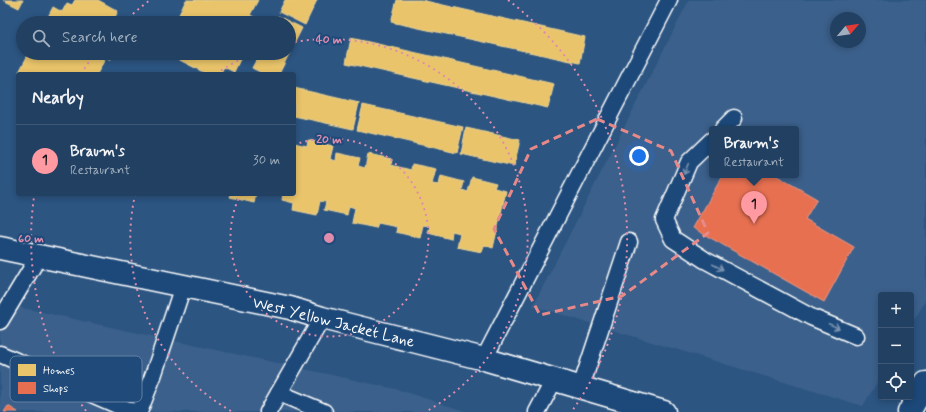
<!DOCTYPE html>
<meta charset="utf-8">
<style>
:root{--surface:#214062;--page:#294768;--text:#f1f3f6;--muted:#a2afbe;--line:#3e5977;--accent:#ff9aa2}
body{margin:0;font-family:Mynerve,sans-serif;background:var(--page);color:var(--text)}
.controls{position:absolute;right:12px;bottom:12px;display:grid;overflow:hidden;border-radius:4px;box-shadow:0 2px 6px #0003}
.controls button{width:36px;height:36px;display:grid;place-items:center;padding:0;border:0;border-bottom:1px solid var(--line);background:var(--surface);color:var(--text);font:20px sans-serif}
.compass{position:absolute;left:830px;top:12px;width:36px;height:36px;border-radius:50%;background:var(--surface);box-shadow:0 2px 6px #0003;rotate:61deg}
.you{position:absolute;left:639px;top:156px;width:14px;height:14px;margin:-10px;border:3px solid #fff;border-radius:50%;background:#1a73e8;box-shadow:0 0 0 6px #1a73e833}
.badge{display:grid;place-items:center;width:26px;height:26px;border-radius:50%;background:var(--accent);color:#111;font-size:13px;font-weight:700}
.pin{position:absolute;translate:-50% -33px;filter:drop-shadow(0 1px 2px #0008)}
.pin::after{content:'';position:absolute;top:21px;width:14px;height:12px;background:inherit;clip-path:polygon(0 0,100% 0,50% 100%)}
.popup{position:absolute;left:709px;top:126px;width:90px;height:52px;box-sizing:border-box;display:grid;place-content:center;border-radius:4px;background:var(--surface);filter:drop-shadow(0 1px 3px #0005);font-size:13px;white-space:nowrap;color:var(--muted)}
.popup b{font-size:15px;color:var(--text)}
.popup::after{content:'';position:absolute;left:50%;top:100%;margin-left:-8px;border:8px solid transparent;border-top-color:var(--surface)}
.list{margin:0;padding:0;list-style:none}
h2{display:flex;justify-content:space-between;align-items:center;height:52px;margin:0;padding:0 16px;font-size:17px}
h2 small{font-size:13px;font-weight:400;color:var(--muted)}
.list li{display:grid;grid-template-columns:26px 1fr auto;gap:12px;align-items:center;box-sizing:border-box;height:72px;padding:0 16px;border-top:1px solid var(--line)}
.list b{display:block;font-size:15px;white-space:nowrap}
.list p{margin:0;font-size:13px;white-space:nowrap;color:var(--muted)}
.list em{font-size:13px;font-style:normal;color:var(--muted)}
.icon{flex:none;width:22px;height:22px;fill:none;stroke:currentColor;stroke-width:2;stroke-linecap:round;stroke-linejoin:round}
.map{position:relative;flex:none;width:926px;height:412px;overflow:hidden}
.search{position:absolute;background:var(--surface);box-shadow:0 2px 6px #0003;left:16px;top:16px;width:280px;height:44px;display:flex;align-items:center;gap:10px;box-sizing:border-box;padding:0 14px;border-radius:22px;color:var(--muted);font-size:15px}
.panel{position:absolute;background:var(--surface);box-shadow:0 2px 6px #0003;left:16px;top:72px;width:280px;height:124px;border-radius:4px}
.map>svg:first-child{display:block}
.built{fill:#3b618b;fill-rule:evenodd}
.homes{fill:#e9c46a;stroke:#f0d697}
.shops{fill:#e76f51;stroke:#ee9a85}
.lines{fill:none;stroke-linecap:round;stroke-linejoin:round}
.service-casing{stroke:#fff;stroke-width:19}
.tertiary-casing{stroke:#fff;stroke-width:25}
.primary-casing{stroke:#fff;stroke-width:25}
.service{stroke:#1f4a7a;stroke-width:16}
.tertiary{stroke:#1f4a7a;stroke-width:22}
.primary{stroke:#1f4a7a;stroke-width:22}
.oneway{stroke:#7992af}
.marked{fill:none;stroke:#e88989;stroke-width:3;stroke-dasharray:8 5;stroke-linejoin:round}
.ring{fill:none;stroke:#e08cad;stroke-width:2;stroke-dasharray:2 4}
.labels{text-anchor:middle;stroke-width:4;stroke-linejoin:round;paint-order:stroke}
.street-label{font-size:16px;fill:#fff;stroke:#1f4a7a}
.key{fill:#1f4a7a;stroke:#6280a2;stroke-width:1}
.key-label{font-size:11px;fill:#fff}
.centre{fill:#e08cad;stroke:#1f4a7a;stroke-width:2}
.ring-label{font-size:12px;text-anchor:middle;font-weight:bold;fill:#e08cad;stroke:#1f4a7a;stroke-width:4;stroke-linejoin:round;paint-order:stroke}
</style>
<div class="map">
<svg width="926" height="412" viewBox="0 0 926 412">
<rect width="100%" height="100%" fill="#2c5582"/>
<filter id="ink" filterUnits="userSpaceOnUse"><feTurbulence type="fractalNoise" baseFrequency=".025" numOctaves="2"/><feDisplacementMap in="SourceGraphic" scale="8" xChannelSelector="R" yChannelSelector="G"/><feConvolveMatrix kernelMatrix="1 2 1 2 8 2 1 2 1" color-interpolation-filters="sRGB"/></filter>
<g filter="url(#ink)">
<g class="built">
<path d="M689 0H926V300L911 325V295H881V376L863 406 533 306ZM836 18H860V42H836ZM712 129H796V175H712Z"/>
<path d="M0 303 396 389 468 412H0Z"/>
</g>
<g class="homes">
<path d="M3 0H23L19 8Z"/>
<path d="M75 0H98L118 11 112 23H45L53 7 62 12 67 3 72 5Z"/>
<path d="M186 0H258L250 15 260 20 259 23H175Z"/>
<path d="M285 0H317L305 25 279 12Z"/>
<path d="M397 0H421L585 37 580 63 391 22Z"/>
<path d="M278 16 302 28 279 74H264L252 68 260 53H289V23H275Z"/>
<path d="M351 38 554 84 548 108 346 63Z"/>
<path d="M35 53H114L110 60 106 57 97 74H22L19 72 28 55 33 57Z"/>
<path d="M171 53H243L234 72 224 67 220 74H207L170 55Z"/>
<path d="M294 88 359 103 353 129 294 116Z"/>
<path d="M363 105 463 127 457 153 357 130Z"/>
<path d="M466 128 520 140 514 166 461 154Z"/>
<path d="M308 140 333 146 330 159 336 161 337 153 360 158 358 166 365 168 368 154 392 159 391 165 411 170 412 164 436 169 432 184 439 185 441 176 464 182 462 190 468 192 472 177 496 183 494 188 506 191 493 248 484 245 482 252 457 247 460 233 452 231 451 239 428 233 430 226 423 225 420 238 396 232 397 227 378 223 376 228 352 223 355 208 349 206 347 215 324 210 326 202 320 201 317 215 293 210 294 203 282 200 283 194H294V143L307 146Z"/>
<path d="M231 194H256L254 203 230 197Z"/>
</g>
<g class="shops">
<path d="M723 175H775L817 199 805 219 854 247 824 302 693 228Z"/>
<path d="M8 406 18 412H4Z"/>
</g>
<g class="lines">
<g class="service-casing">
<g id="service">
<path d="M723 129 734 118"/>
<path d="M712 140 689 162 664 220 673 239 705 260 811 317 856 336"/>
<path d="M0 321 39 256"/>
<path d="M0 354 133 412"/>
<path d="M484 359 669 0"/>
<path d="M581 387 629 242"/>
<path d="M279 393 324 412"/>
<path d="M139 412 153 376 183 286"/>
<path d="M268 412 322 318"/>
<path d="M537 412 554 380"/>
</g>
</g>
<g class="tertiary-casing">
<path id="tertiary" d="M0 248 290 308 322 318 484 359 664 412"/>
</g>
<g class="primary-casing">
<path id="primary" d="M909 412 926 383"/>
</g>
<use href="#service" class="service"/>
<use href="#tertiary" class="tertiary"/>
<use href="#primary" class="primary"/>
</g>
<defs><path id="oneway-shaft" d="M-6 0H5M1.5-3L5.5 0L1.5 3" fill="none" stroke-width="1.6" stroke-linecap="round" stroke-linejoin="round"/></defs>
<g class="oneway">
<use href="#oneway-shaft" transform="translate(686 169) rotate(113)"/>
<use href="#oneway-shaft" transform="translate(718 267) rotate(28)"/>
<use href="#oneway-shaft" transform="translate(834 326) rotate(23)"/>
</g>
</g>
<path class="marked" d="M597 119 671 151 708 233 622 296 540 315 494 229 531 149Z"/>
<g class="ring">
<path d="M294 145A99 99 0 1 1 240 195"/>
<path d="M231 411A199 199 0 0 1 135 195M216 74A199 199 0 0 1 254 53M289 43A199 199 0 0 1 427 411"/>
<path d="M86 411A298 298 0 0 1 34 197M81 74A298 298 0 0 1 94 55M124 22A298 298 0 0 1 150 0M508 0A298 298 0 0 1 572 411"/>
</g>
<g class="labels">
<g class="street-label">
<text transform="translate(334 321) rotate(14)" y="6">West Yellow Jacket Lane</text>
</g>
</g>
<rect x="10" y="356" width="132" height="46" rx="6" class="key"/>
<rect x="18" y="364" width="18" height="12" fill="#e9c46a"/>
<rect x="18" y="382" width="18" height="12" fill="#e76f51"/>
<g class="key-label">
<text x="43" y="374">Homes</text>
<text x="43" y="392">Shops</text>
</g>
<circle cx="329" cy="238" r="6" class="centre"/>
<g class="ring-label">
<text x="329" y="43">40 m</text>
<text x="329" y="143">20 m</text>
<text x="31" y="242">60 m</text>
</g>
</svg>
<div class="controls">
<button>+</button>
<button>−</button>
<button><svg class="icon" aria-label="locate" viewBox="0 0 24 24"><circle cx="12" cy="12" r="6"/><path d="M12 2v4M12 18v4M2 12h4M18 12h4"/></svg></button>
</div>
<svg class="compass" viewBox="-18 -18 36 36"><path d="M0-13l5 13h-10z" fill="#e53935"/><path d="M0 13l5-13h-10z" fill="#a2afbe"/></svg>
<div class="you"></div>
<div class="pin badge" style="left:754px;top:224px">1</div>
<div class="popup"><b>Braum's</b>Restaurant</div>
<div class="search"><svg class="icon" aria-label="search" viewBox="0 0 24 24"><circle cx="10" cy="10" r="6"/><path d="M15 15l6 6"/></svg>Search here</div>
<section class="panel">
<h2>Nearby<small></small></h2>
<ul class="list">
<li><span class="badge">1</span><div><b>Braum's</b><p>Restaurant</p></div><em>30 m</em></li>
</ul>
</section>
</div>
